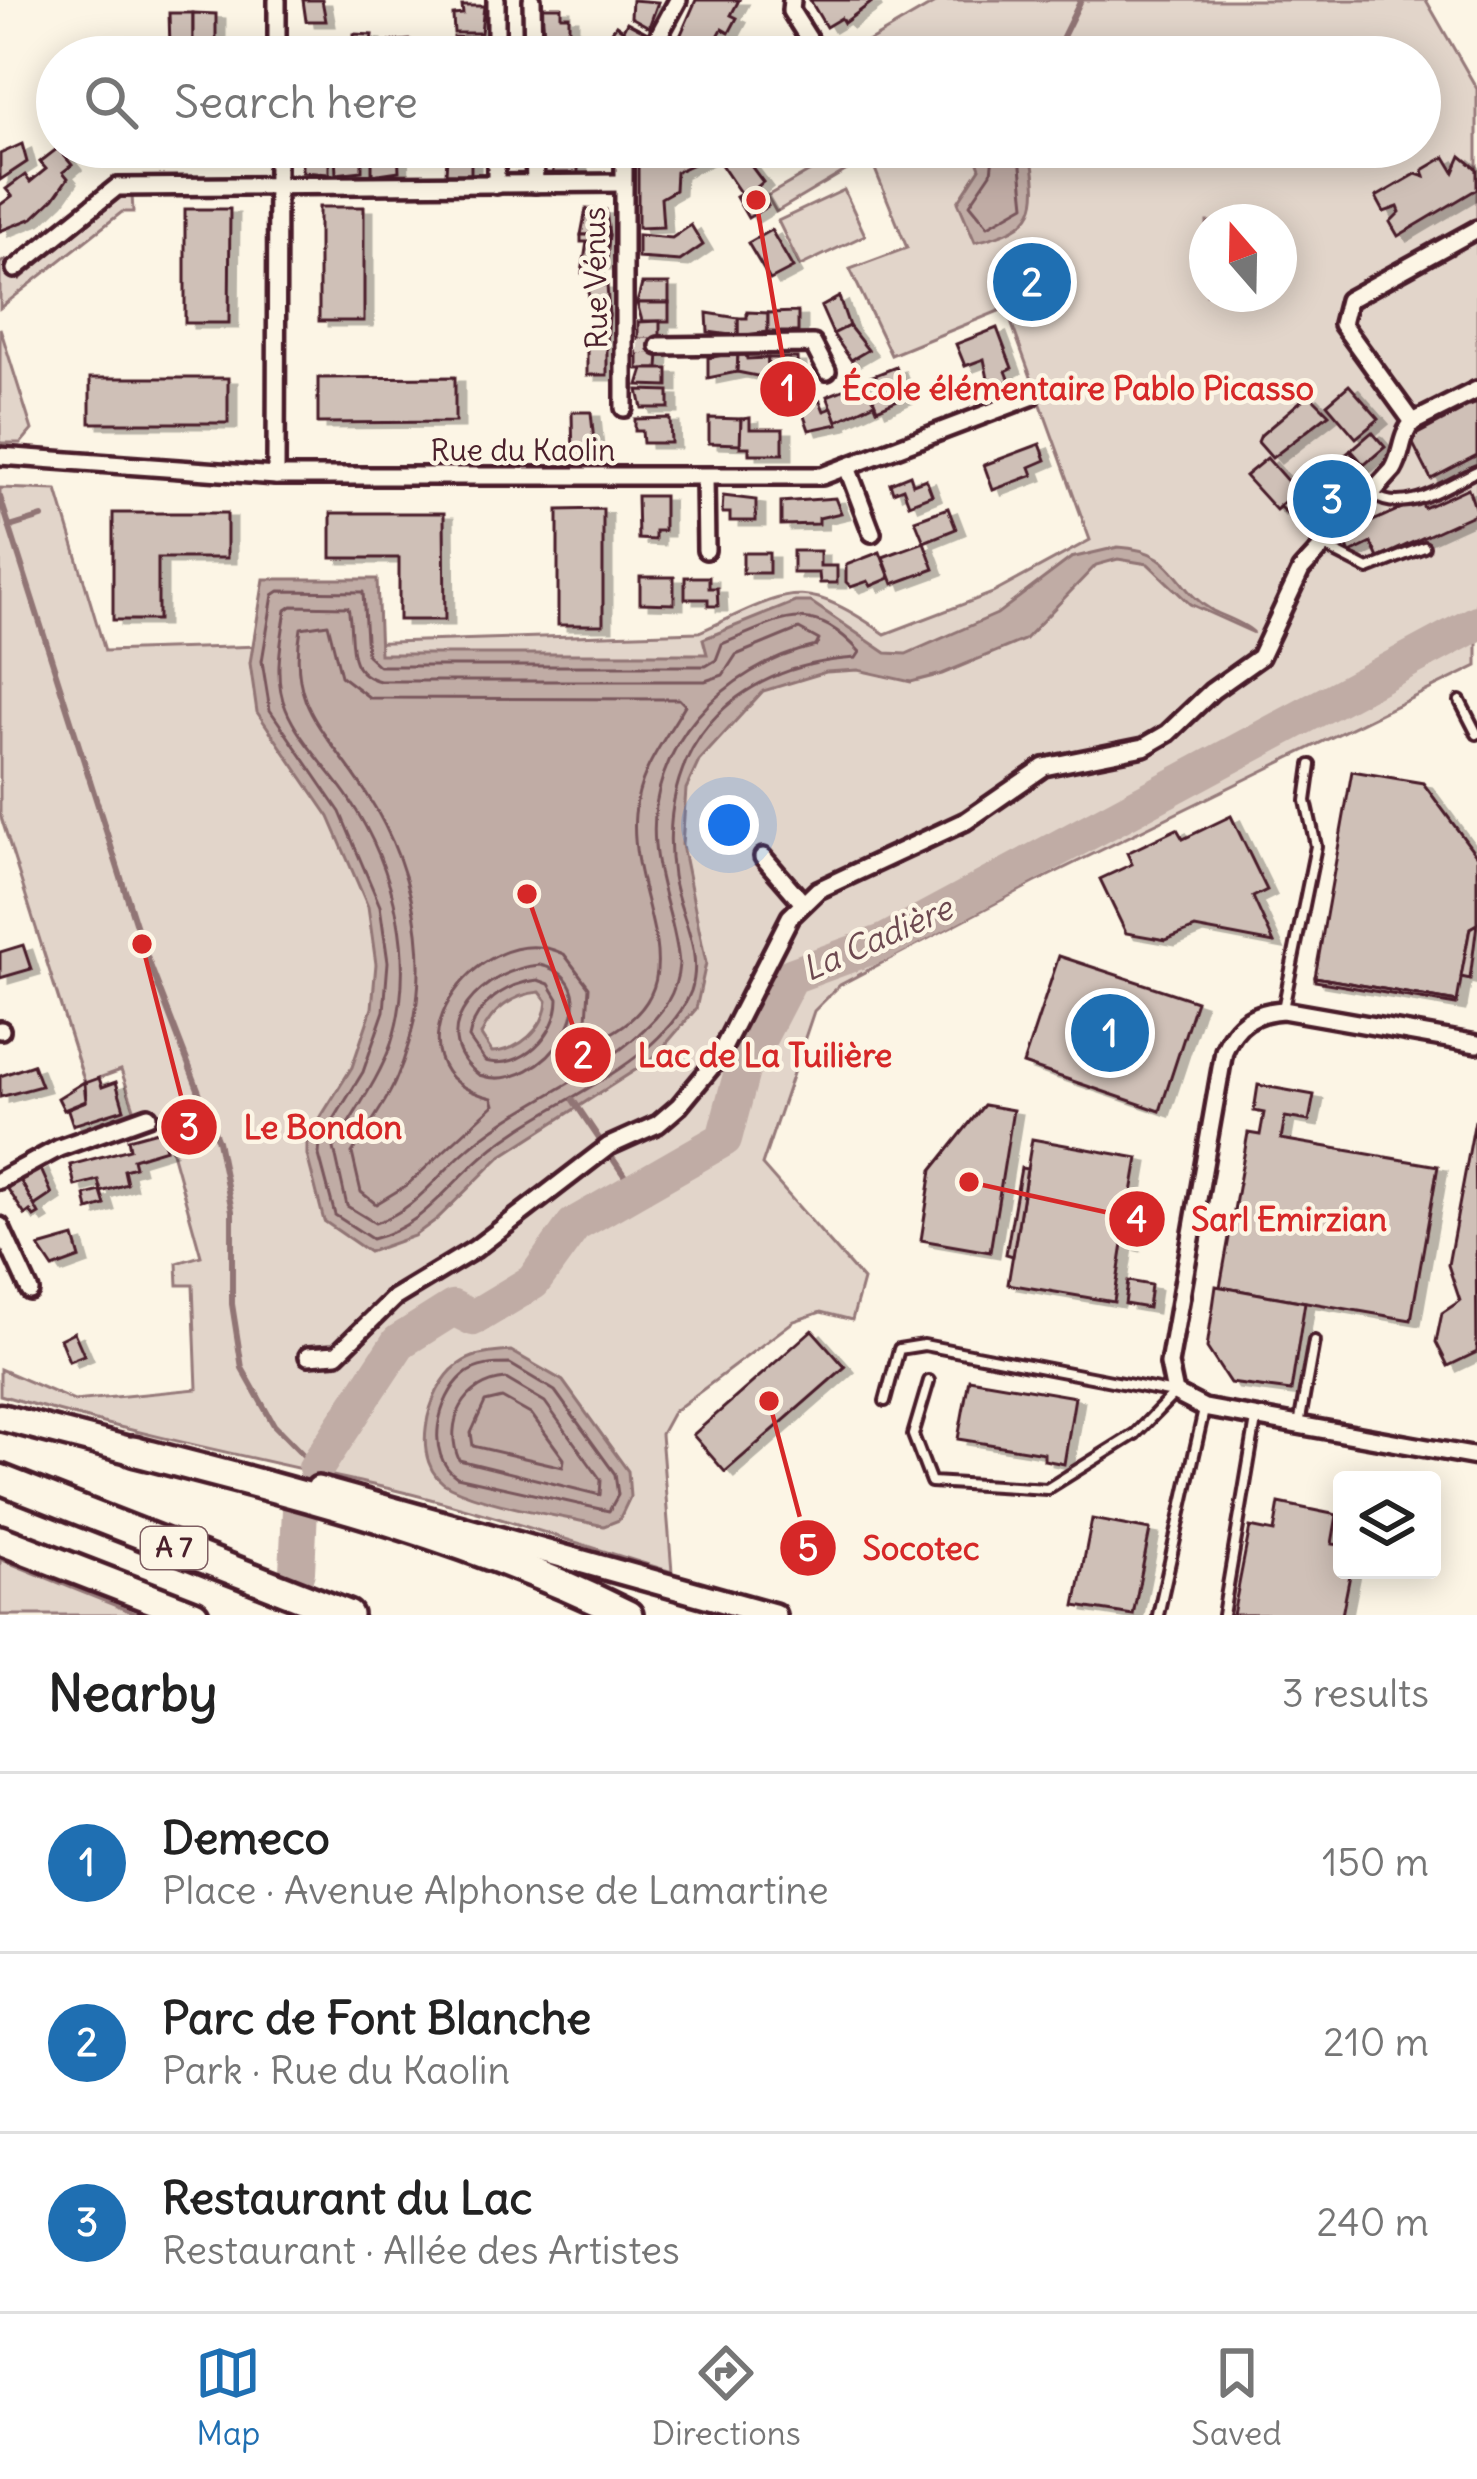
<!DOCTYPE html>
<meta charset="utf-8">
<style>
:root{--surface:#fff;--page:#f6f6f6;--text:#222;--muted:#767676;--line:#e0e0e0;--accent:#1f6fb2}
body{margin:0;font-family:Delius,sans-serif;background:var(--page);color:var(--text)}
.controls{position:absolute;right:36px;bottom:36px;display:grid;overflow:hidden;border-radius:12px;box-shadow:0 6px 30px #0003}
.controls button{width:108px;height:108px;display:grid;place-items:center;padding:0;border:0;border-bottom:3px solid var(--line);background:var(--surface);color:var(--text);font:60px sans-serif}
.compass{position:absolute;left:1189px;top:204px;width:108px;height:108px;border-radius:50%;background:var(--surface);box-shadow:0 6px 30px #0003;rotate:340deg}
.you{position:absolute;left:729px;top:825px;width:42px;height:42px;margin:-30px;border:9px solid #fff;border-radius:50%;background:#1a73e8;box-shadow:0 0 0 18px #1a73e833}
.badge{display:grid;place-items:center;width:78px;height:78px;border-radius:50%;background:var(--accent);color:#fff;font-size:39px;font-weight:700}
.pin{position:absolute;translate:-50% -50%;border:6px solid #fff;box-shadow:0 3px 12px #0006}
.list{margin:0;padding:0;list-style:none}
h2{display:flex;justify-content:space-between;align-items:center;height:156px;margin:0;padding:0 48px;font-size:51px}
h2 small{font-size:39px;font-weight:400;color:var(--muted)}
.list li{display:grid;grid-template-columns:78px 1fr auto;gap:36px;align-items:center;box-sizing:border-box;height:180px;padding:0 48px;border-top:3px solid var(--line)}
.list b{display:block;font-size:45px;white-space:nowrap}
.list p{margin:0;font-size:39px;white-space:nowrap;color:var(--muted)}
.list em{font-size:39px;font-style:normal;color:var(--muted)}
.icon{flex:none;width:66px;height:66px;fill:none;stroke:currentColor;stroke-width:2;stroke-linecap:round;stroke-linejoin:round}
.map{position:relative;flex:none;width:1477px;height:1615px;overflow:hidden}
.search{position:absolute;background:var(--surface);box-shadow:0 6px 30px #0003;left:36px;right:36px;top:36px;height:132px;display:flex;align-items:center;gap:30px;box-sizing:border-box;padding:0 42px;border-radius:66px;color:var(--muted);font-size:45px}
.sheet{height:696px;background:var(--surface)}
nav{display:flex;justify-content:space-around;align-items:center;box-sizing:border-box;height:168px;border-top:3px solid var(--line);background:var(--surface);font-size:33px;color:var(--muted)}
nav a{display:grid;justify-items:center;gap:6px}
nav .on{color:var(--accent)}
.map>svg:first-child{display:block}
.green{fill:#e2d5ca;stroke:#967a7a;stroke-width:3;fill-rule:evenodd}
.water{fill:#c0aca5;stroke:#917474;stroke-width:3;fill-rule:evenodd}
.lines{fill:none;stroke-linecap:round;stroke-linejoin:round}
.shore{stroke:#79575c;stroke-width:3}
.stream{stroke:#917474;stroke-width:6}
.river{stroke:#c0aca5;stroke-width:36}
.building{fill:#cfc0b7;stroke:#4a1f2b;stroke-width:3;filter:url(#shadow)}
.street-tunnel{stroke:#d8cac0;stroke-width:15;stroke-dasharray:15 8;stroke-linecap:butt}
.lane-casing{stroke:#4a1f2b;stroke-width:16}
.street-casing{stroke:#4a1f2b;stroke-width:24}
.secondary-casing{stroke:#4a1f2b;stroke-width:30}
.primary-casing{stroke:#4a1f2b;stroke-width:33}
.highway-casing{stroke:#4a1f2b;stroke-width:36}
.lane{stroke:#fcf5e5;stroke-width:8}
.street{stroke:#fcf5e5;stroke-width:15}
.secondary{stroke:#fcf5e5;stroke-width:21}
.primary{stroke:#fcf5e5;stroke-width:24}
.highway{stroke:#fcf5e5;stroke-width:27}
.labels{text-anchor:middle;stroke-width:9;stroke-linejoin:round;paint-order:stroke}
.shield{fill:#fcf5e5;stroke:#7f5f63;stroke-width:3}
.shield-label{font-size:27px;font-weight:bold;fill:#4a1f2b}
.street-label{font-size:30px;fill:#4a1f2b;stroke:#fcf5e5}
.water-label{font-size:33px;font-style:italic;fill:#6d4950;stroke:#fcf5e5}
.leader{fill:none;stroke:#d62828;stroke-width:4.5}
.callout-dot{fill:#d62828;stroke:#fcf5e5;stroke-width:4.5}
.mark-label{font-size:36px;text-anchor:middle;font-weight:bold;fill:#fff}
.callout-label{font-size:33px;text-anchor:middle;font-weight:bold;fill:#d62828;stroke:#fcf5e5;stroke-width:9;stroke-linejoin:round;paint-order:stroke}
</style>
<div class="map">
<svg width="1477" height="1615" viewBox="0 0 1477 1615">
<defs>
<filter id="shadow"><feDropShadow dx="9" dy="5" stdDeviation="0" flood-color="#0004"/></filter>
</defs>
<rect width="100%" height="100%" fill="#fcf5e5"/>
<filter id="ink" filterUnits="userSpaceOnUse"><feTurbulence type="fractalNoise" baseFrequency=".00833" numOctaves="2"/><feDisplacementMap in="SourceGraphic" scale="24" xChannelSelector="R" yChannelSelector="G"/><feConvolveMatrix kernelMatrix="1 2 1 2 8 2 1 2 1" color-interpolation-filters="sRGB"/></filter>
<g filter="url(#ink)">
<g class="green">
<path d="M940 0H1426L1477 89V666L1034 883 840 985 814 1011 762 1165 863 1280 852 1320 821 1312 794 1321 673 1412 661 1434 672 1572C570 1542 468 1505 364 1483 243 1456 120 1430 0 1395V1369L74 1401 197 1389 193 1285H178L177 1263 201 1256 164 1123 140 1126 121 1070 85 1083 0 814V488L57 490 105 651 699 632C789 592 798 574 885 634L993 593 1090 540 1006 308 891 355 850 269 907 248 866 147H1420V57H842ZM1207 222H1279V294H1207Z"/>
<path d="M843 152 852 167 776 212 767 196Z"/>
<path d="M844 190 865 235 800 266 778 221Z"/>
<path d="M132 195 133 212H122L0 308V263L5 260 20 279 120 196Z"/>
<path d="M0 328 32 430 21 443H0Z"/>
<path d="M0 1559 139 1615H0Z"/>
</g>
<g class="water">
<path d="M985 147H1030C1041 207 1041 227 975 242L958 202 980 168 976 157Z"/>
<path d="M1118 547C1179 550 1171 587 1213 611 1227 618 1246 624 1254 633L1190 604 1148 564 1118 559 1096 565 1024 640 942 674 911 682 858 670 826 672 763 691 699 761 686 789 682 845 706 963 696 1009 654 1058 500 1157 437 1219 414 1236 369 1252 324 1221 307 1155V1139L352 1067 372 1008 376 964 368 907 329 817 257 712 250 663 264 579H377L380 654H707L703 639 795 602H811L886 653 906 654 997 614 1071 558ZM540 992 547 1001C545 1029 519 1051 492 1052L481 1035C491 1011 513 994 540 992Z"/>
<path d="M511 1351 563 1381 628 1471 630 1497 619 1520 604 1526C558 1515 491 1507 450 1487 407 1466 427 1387 458 1365 474 1353 492 1353 511 1351Z"/>
</g>
<g class="lines">
<g class="shore">
<path d="M994 147 991 173 970 204 988 226 1025 205 1019 147"/>
<path d="M279 591 363 592 367 655 379 666H706L716 660 722 644C782 620 809 597 860 652L856 658C730 666 655 749 673 876 679 915 704 950 691 991 683 1013 664 1033 647 1048 594 1093 524 1116 473 1165 440 1195 418 1228 372 1239L335 1215 319 1155 320 1142 363 1072 384 1011 388 962 380 906 340 812 270 710 262 661 273 595Z"/>
<path d="M292 606 348 607C355 636 342 672 380 681H705L723 675 736 655 799 629 819 640 816 646C724 667 646 746 655 845 658 886 676 923 679 964 677 994 662 1014 639 1034 587 1082 514 1105 461 1155 433 1181 413 1211 375 1223L347 1206 334 1148C353 1113 378 1082 391 1044 417 963 396 869 349 799 330 770 299 741 286 709 273 679 281 642 286 610Z"/>
<path d="M328 624 341 676 370 698 679 699 685 705C664 742 639 769 635 814 627 906 714 992 591 1043L586 1037 589 987 564 954C476 912 371 1070 492 1098L494 1105 407 1185 376 1204 361 1192 352 1153C366 1129 384 1107 395 1082 437 986 422 879 365 791 326 730 287 708 301 628Z"/>
<path d="M540 965C619 983 545 1098 479 1075 420 1030 486 968 540 965Z"/>
<path d="M538 980 549 984 558 999C558 1034 522 1071 485 1061L469 1038C474 1005 506 983 538 980Z"/>
<path d="M510 1364 555 1391 615 1474 618 1495 609 1511 457 1477C424 1455 438 1397 464 1375 477 1364 495 1364 510 1364Z"/>
<path d="M506 1379 545 1402 601 1480 600 1495 459 1460C443 1422 465 1382 506 1379Z"/>
<path d="M502 1398 532 1415 564 1459 563 1467 473 1446 471 1433 485 1402Z"/>
</g>
<g class="stream">
<path d="M1053 57 1081 0"/>
<path d="M0 497 142 944 218 1141 232 1211V1304L242 1368 274 1425 316 1468"/>
<path d="M13 526 42 517"/>
<path d="M573 1100 602 1143"/>
<path d="M613 1159 634 1190"/>
</g>
<g class="river">
<path d="M316 1468 399 1342 453 1308 473 1318 533 1282 574 1225 724 1139 742 1071 791 976 884 942 1477 623"/>
<path d="M297 1572 300 1509"/>
</g>
</g>
<g class="building">
<path d="M303 0H322L326 21H306Z"/>
<path d="M632 0 658 2 649 27 631 17Z"/>
<path d="M696 0H739L731 15 737 18 729 33 722 29 712 47 704 42 707 57H671Z"/>
<path d="M810 0H871L872 2 844 23 841 18 826 27Z"/>
<path d="M462 6H484L481 33H454L453 15 463 14Z"/>
<path d="M541 7H561V16H569V33H544Z"/>
<path d="M169 13H193V48H170Z"/>
<path d="M193 13 216 14V49L209 50V57H170V48H193Z"/>
<path d="M627 22 646 32 630 54 606 41 616 25 623 30Z"/>
<path d="M354 34 372 35 371 42 381 43V57H354Z"/>
<path d="M454 37 481 38 483 57 454 56Z"/>
<path d="M541 38H562L569 57H545Z"/>
<path d="M410 40V57H384V42Z"/>
<rect x="122" y="48" width="48" height="9"/>
<path d="M22 144 27 162 0 180V154Z"/>
<path d="M302 147H321L322 154H329V174L302 172Z"/>
<path d="M345 147H362V171L336 174 335 155 344 153Z"/>
<path d="M379 147H398L399 171 372 175V153H379Z"/>
<path d="M668 147H730L676 172 675 190 661 198 663 227 638 228V154L646 150 650 157Z"/>
<path d="M58 148 72 165 63 172 68 178 54 198 33 218 0 231V205L12 196 6 189 25 175 30 182 46 169 40 162Z"/>
<path d="M740 151 763 182 757 187 768 206 748 218 736 197 741 194 720 163Z"/>
<path d="M447 156H471V175L446 174Z"/>
<path d="M578 156V175H553V157Z"/>
<path d="M1461 156 1477 169V189L1398 236 1390 222 1400 212 1398 207 1384 212 1376 197 1416 174 1425 177 1423 170 1445 157 1454 172Z"/>
<rect x="319" y="207" width="45" height="114"/>
<path d="M185 209H230L229 323H185Z"/>
<path d="M586 209 606 210 609 235H581Z"/>
<path d="M691 225 703 245 680 261 638 258V235L672 238Z"/>
<path d="M771 230 793 268 770 280 748 243Z"/>
<path d="M581 235H609L607 264H595V274L582 273 587 242H581Z"/>
<path d="M642 284H669V303H637Z"/>
<path d="M587 285H607L609 315H592Z"/>
<path d="M839 297 849 326 833 334 821 307Z"/>
<path d="M637 303H669V321H642Z"/>
<path d="M747 312 768 313V332L738 336V318H747Z"/>
<path d="M798 312V332H768V313Z"/>
<path d="M707 313 738 318V336L708 332Z"/>
<path d="M592 315H609L607 345H587Z"/>
<path d="M660 321V339H638V322Z"/>
<path d="M849 326 868 350 851 360 833 334Z"/>
<path d="M997 328 1012 368 1006 371 1010 381 990 389 984 359 965 366 956 344Z"/>
<rect x="587" y="345" width="20" height="30"/>
<path d="M638 352H659L658 369H638Z"/>
<path d="M728 354 738 355 737 372 708 378V358Z"/>
<path d="M746 354 747 359 768 358 767 378 737 372 738 355Z"/>
<path d="M768 358H797L798 377 767 378Z"/>
<path d="M896 367 907 396 877 409 865 379Z"/>
<path d="M643 369H668V386L638 385Z"/>
<path d="M455 377V422L318 423V378Z"/>
<rect x="90" y="378" width="138" height="45"/>
<path d="M866 381 875 403 837 421 827 396Z"/>
<path d="M1349 385 1379 419 1356 438 1327 404Z"/>
<path d="M638 390 669 391V408H642Z"/>
<path d="M1309 394 1329 414 1272 458 1258 442 1261 435Z"/>
<path d="M820 401 824 411 832 408 838 424 809 430 801 408Z"/>
<path d="M1466 401 1470 406 1477 403V455L1431 479 1410 438 1461 411 1458 405Z"/>
<path d="M572 412H591L596 461H573Z"/>
<path d="M670 418 671 443H643L642 431H635V419Z"/>
<path d="M709 418 741 419V444L709 443Z"/>
<path d="M750 418V429H783V454H749V447H740L741 419Z"/>
<path d="M1372 432 1385 447 1364 465 1351 450Z"/>
<path d="M1040 444 1046 460 1030 467 1033 475 993 490 984 465Z"/>
<path d="M1350 451 1362 466 1342 483 1329 468Z"/>
<path d="M1267 458 1297 492 1276 510 1245 476Z"/>
<path d="M1329 468 1349 498 1329 515 1322 507 1306 524 1297 515 1292 519 1279 506Z"/>
<path d="M910 475 913 484 926 479 932 495 909 504 903 488 893 492 890 483Z"/>
<path d="M1468 488 1477 513 1378 558 1371 543 1350 553 1342 535 1420 500 1424 508Z"/>
<path d="M637 496H664V531H655V540L638 539Z"/>
<path d="M723 496 756 500V521H730V513H722Z"/>
<path d="M835 498 841 513 819 518V524L781 525V502Z"/>
<path d="M948 508 956 529 924 542 915 520Z"/>
<path d="M603 509V625H558V510Z"/>
<path d="M113 513H227V558H158V620H113Z"/>
<path d="M331 513H444L445 620H399V558H331Z"/>
<path d="M924 542 934 569 893 584 883 557Z"/>
<path d="M793 551H820V566H837V583H820L819 573H793Z"/>
<path d="M880 552 890 578 871 586 868 581 851 587 846 582V565Z"/>
<rect x="743" y="553" width="26" height="20"/>
<path d="M640 577H674V604L640 603Z"/>
<path d="M685 577H709V588H717L718 606H708V599H685Z"/>
<path d="M1352 771 1423 783 1477 856V924L1470 928 1457 1002 1315 977Z"/>
<path d="M1231 816 1267 890 1253 897 1274 943 1195 928 1166 940 1126 933 1100 879 1132 864 1127 853 1177 829 1183 839Z"/>
<path d="M1477 924 1470 979 1461 977 1470 928Z"/>
<path d="M23 945 31 969 0 978V952Z"/>
<path d="M1059 956 1196 1001 1160 1111 1023 1064Z"/>
<path d="M1315 977 1457 1002 1456 1005 1315 981Z"/>
<path d="M33 1065 41 1086 0 1097V1076Z"/>
<path d="M99 1078 102 1087 116 1082 124 1109 73 1125 67 1107 86 1101 85 1083Z"/>
<path d="M84 1082 86 1101 64 1110 58 1098Z"/>
<path d="M1258 1085 1314 1095 1309 1121 1285 1117 1281 1139 1438 1166 1411 1320 1220 1287 1248 1133 1260 1135 1264 1113 1254 1111Z"/>
<path d="M984 1105 1013 1110 990 1252 921 1240 932 1170Z"/>
<path d="M1475 1120 1477 1352 1448 1366 1436 1342 1442 1313 1460 1301 1448 1265Z"/>
<path d="M161 1130 166 1149 133 1159 135 1167 124 1170 127 1184 101 1192 105 1205 88 1210 85 1195 101 1191 98 1180 75 1186 70 1165 130 1149 128 1139Z"/>
<path d="M1032 1139 1138 1158 1128 1216 1135 1217 1131 1246 1123 1244 1114 1302 1008 1284Z"/>
<path d="M39 1165 52 1194 34 1206 19 1178Z"/>
<path d="M1021 1168 1027 1169 1013 1256 1006 1254Z"/>
<path d="M19 1178 39 1214 34 1217 30 1211 25 1215 6 1186Z"/>
<path d="M74 1237 80 1258 53 1268 39 1247Z"/>
<path d="M1128 1281 1151 1285 1148 1308 1125 1304Z"/>
<path d="M1216 1286 1305 1302 1291 1391 1230 1383 1207 1348Z"/>
<path d="M812 1330 845 1367 725 1472 693 1435Z"/>
<path d="M74 1332 84 1355 69 1361 60 1339Z"/>
<path d="M969 1379 1075 1397 1064 1464 1044 1460V1453L958 1439Z"/>
<path d="M1279 1503 1337 1515 1332 1544 1342 1545V1570H1351L1342 1615H1233L1250 1527 1274 1532Z"/>
<path d="M1092 1519 1150 1530 1133 1615 1075 1606Z"/>
</g>
<g class="lines">
<path class="street-tunnel" d="M638 346H659"/>
<g class="lane-casing">
<g id="lane">
<path d="M1374 495C1404 516 1447 485 1477 471"/>
<path d="M1323 546 1368 569 1424 547"/>
<path d="M1460 701 1477 734"/>
<path d="M1283 1009 1316 846 1306 801 1311 765"/>
<path d="M929 1381 913 1435 931 1482 1047 1489 1135 1434 1174 1394"/>
<path d="M885 1401 899 1349 924 1345 1174 1393"/>
<path d="M1299 1425 1314 1341"/>
<path d="M1158 1615 1204 1410"/>
<path d="M1223 1615 1256 1420"/>
</g>
</g>
<g class="street-casing">
<g id="street">
<path d="M277 0V57"/>
<path d="M532 0 533 57"/>
<path d="M792 0 791 11 817 52"/>
<path d="M496 57V0"/>
<path d="M647 57 678 0"/>
<path d="M534 147 535 184"/>
<path d="M624 147V408"/>
<path d="M496 185V147"/>
<path d="M15 269 117 187 622 183"/>
<path d="M659 346 813 344 827 371"/>
<path d="M1413 422 1342 324 1348 300 1477 229"/>
<path d="M1413 422 1477 390"/>
<path d="M0 456 276 476H822L1031 397"/>
<path d="M847 467 872 533"/>
<path d="M276 476 277 147"/>
<path d="M705 477 706 550"/>
<path d="M763 857 802 902"/>
<path d="M0 1030H1"/>
<path d="M1477 1044 1283 1010C1253 1012 1236 1023 1224 1051L1169 1364 1175 1393 1204 1408 1477 1457"/>
<path d="M0 1180 59 1148 148 1116"/>
<path d="M0 1226 30 1291"/>
<path d="M308 1356 337 1354 394 1298 475 1249 609 1146 658 1124 679 1106 717 1060 790 917 818 890 966 821 1044 767 1144 747 1168 733 1212 691 1260 657 1301 570 1393 470C1403 454 1400 436 1413 422"/>
</g>
</g>
<g class="secondary-casing">
<path id="secondary" d="M318 1488 774 1615"/>
</g>
<g class="primary-casing">
<path id="primary" d="M0 1417 133 1451"/>
</g>
<g class="highway-casing">
<g id="highway">
<path d="M133 1451C304 1495 469 1536 628 1615"/>
<path d="M0 1479 348 1615"/>
<path d="M0 1540 194 1615"/>
</g>
</g>
<use href="#lane" class="lane"/>
<use href="#street" class="street"/>
<use href="#secondary" class="secondary"/>
<use href="#primary" class="primary"/>
<use href="#highway" class="highway"/>
</g>
</g>
<g class="labels">
<rect class="shield" x="141" y="1527" width="66" height="42" rx="9"/>
<g class="shield-label">
<text x="174" y="1557">A 7</text>
</g>
<g class="street-label">
<text transform="translate(596 278) rotate(-91)" y="10">Rue Vénus</text>
<text x="523" y="461">Rue du Kaolin</text>
</g>
<g class="water-label">
<text transform="translate(877 938) rotate(-24)" y="12">La Cadière</text>
</g>
</g>
<path class="leader" d="M756 200L788 389M527 894L583 1055M142 944L189 1127M969 1182L1137 1219M769 1401L808 1548"/>
<g class="callout-dot">
<circle cx="756" cy="200" r="12"/>
<circle cx="527" cy="894" r="12"/>
<circle cx="142" cy="944" r="12"/>
<circle cx="969" cy="1182" r="12"/>
<circle cx="769" cy="1401" r="12"/>
<circle cx="788" cy="389" r="30"/>
<circle cx="583" cy="1055" r="30"/>
<circle cx="189" cy="1127" r="30"/>
<circle cx="1137" cy="1219" r="30"/>
<circle cx="808" cy="1548" r="30"/>
</g>
<g class="mark-label">
<text x="788" y="401">1</text>
<text x="583" y="1068">2</text>
<text x="189" y="1140">3</text>
<text x="1137" y="1232">4</text>
<text x="808" y="1561">5</text>
</g>
<g class="callout-label">
<text x="1078" y="400">École élémentaire Pablo Picasso</text>
<text x="765" y="1067">Lac de La Tuilière</text>
<text x="323" y="1139">Le Bondon</text>
<text x="1289" y="1231">Sarl Emirzian</text>
<text x="921" y="1560">Socotec</text>
</g>
</svg>
<div class="controls">
<button><svg class="icon" aria-label="layers" viewBox="0 0 24 24"><path d="M12 4l9 5-9 5-9-5zM3 14l9 5 9-5"/></svg></button>
</div>
<svg class="compass" viewBox="-18 -18 36 36"><path d="M0-13l5 13h-10z" fill="#e53935"/><path d="M0 13l5-13h-10z" fill="#767676"/></svg>
<div class="you"></div>
<div class="pin badge" style="left:1110px;top:1033px">1</div>
<div class="pin badge" style="left:1032px;top:282px">2</div>
<div class="pin badge" style="left:1332px;top:499px">3</div>
<div class="search"><svg class="icon" aria-label="search" viewBox="0 0 24 24"><circle cx="10" cy="10" r="6"/><path d="M15 15l6 6"/></svg>Search here</div>
</div>
<section class="sheet">
<h2>Nearby<small>3 results</small></h2>
<ul class="list">
<li><span class="badge">1</span><div><b>Demeco</b><p>Place · Avenue Alphonse de Lamartine</p></div><em>150 m</em></li>
<li><span class="badge">2</span><div><b>Parc de Font Blanche</b><p>Park · Rue du Kaolin</p></div><em>210 m</em></li>
<li><span class="badge">3</span><div><b>Restaurant du Lac</b><p>Restaurant · Allée des Artistes</p></div><em>240 m</em></li>
</ul>
</section>
<nav>
<a class="on"><svg class="icon" aria-label="map" viewBox="0 0 24 24"><path d="M3 6l6-2 6 2 6-2v14l-6 2-6-2-6 2zM9 4v14M15 6v14"/></svg>Map</a>
<a><svg class="icon" aria-label="directions" viewBox="0 0 24 24"><path d="M12 3l9 9-9 9-9-9zM9 14v-3h6M13 9l2 2-2 2"/></svg>Directions</a>
<a><svg class="icon" aria-label="saved" viewBox="0 0 24 24"><path d="M7 4h10v16l-5-4-5 4z"/></svg>Saved</a>
</nav>
